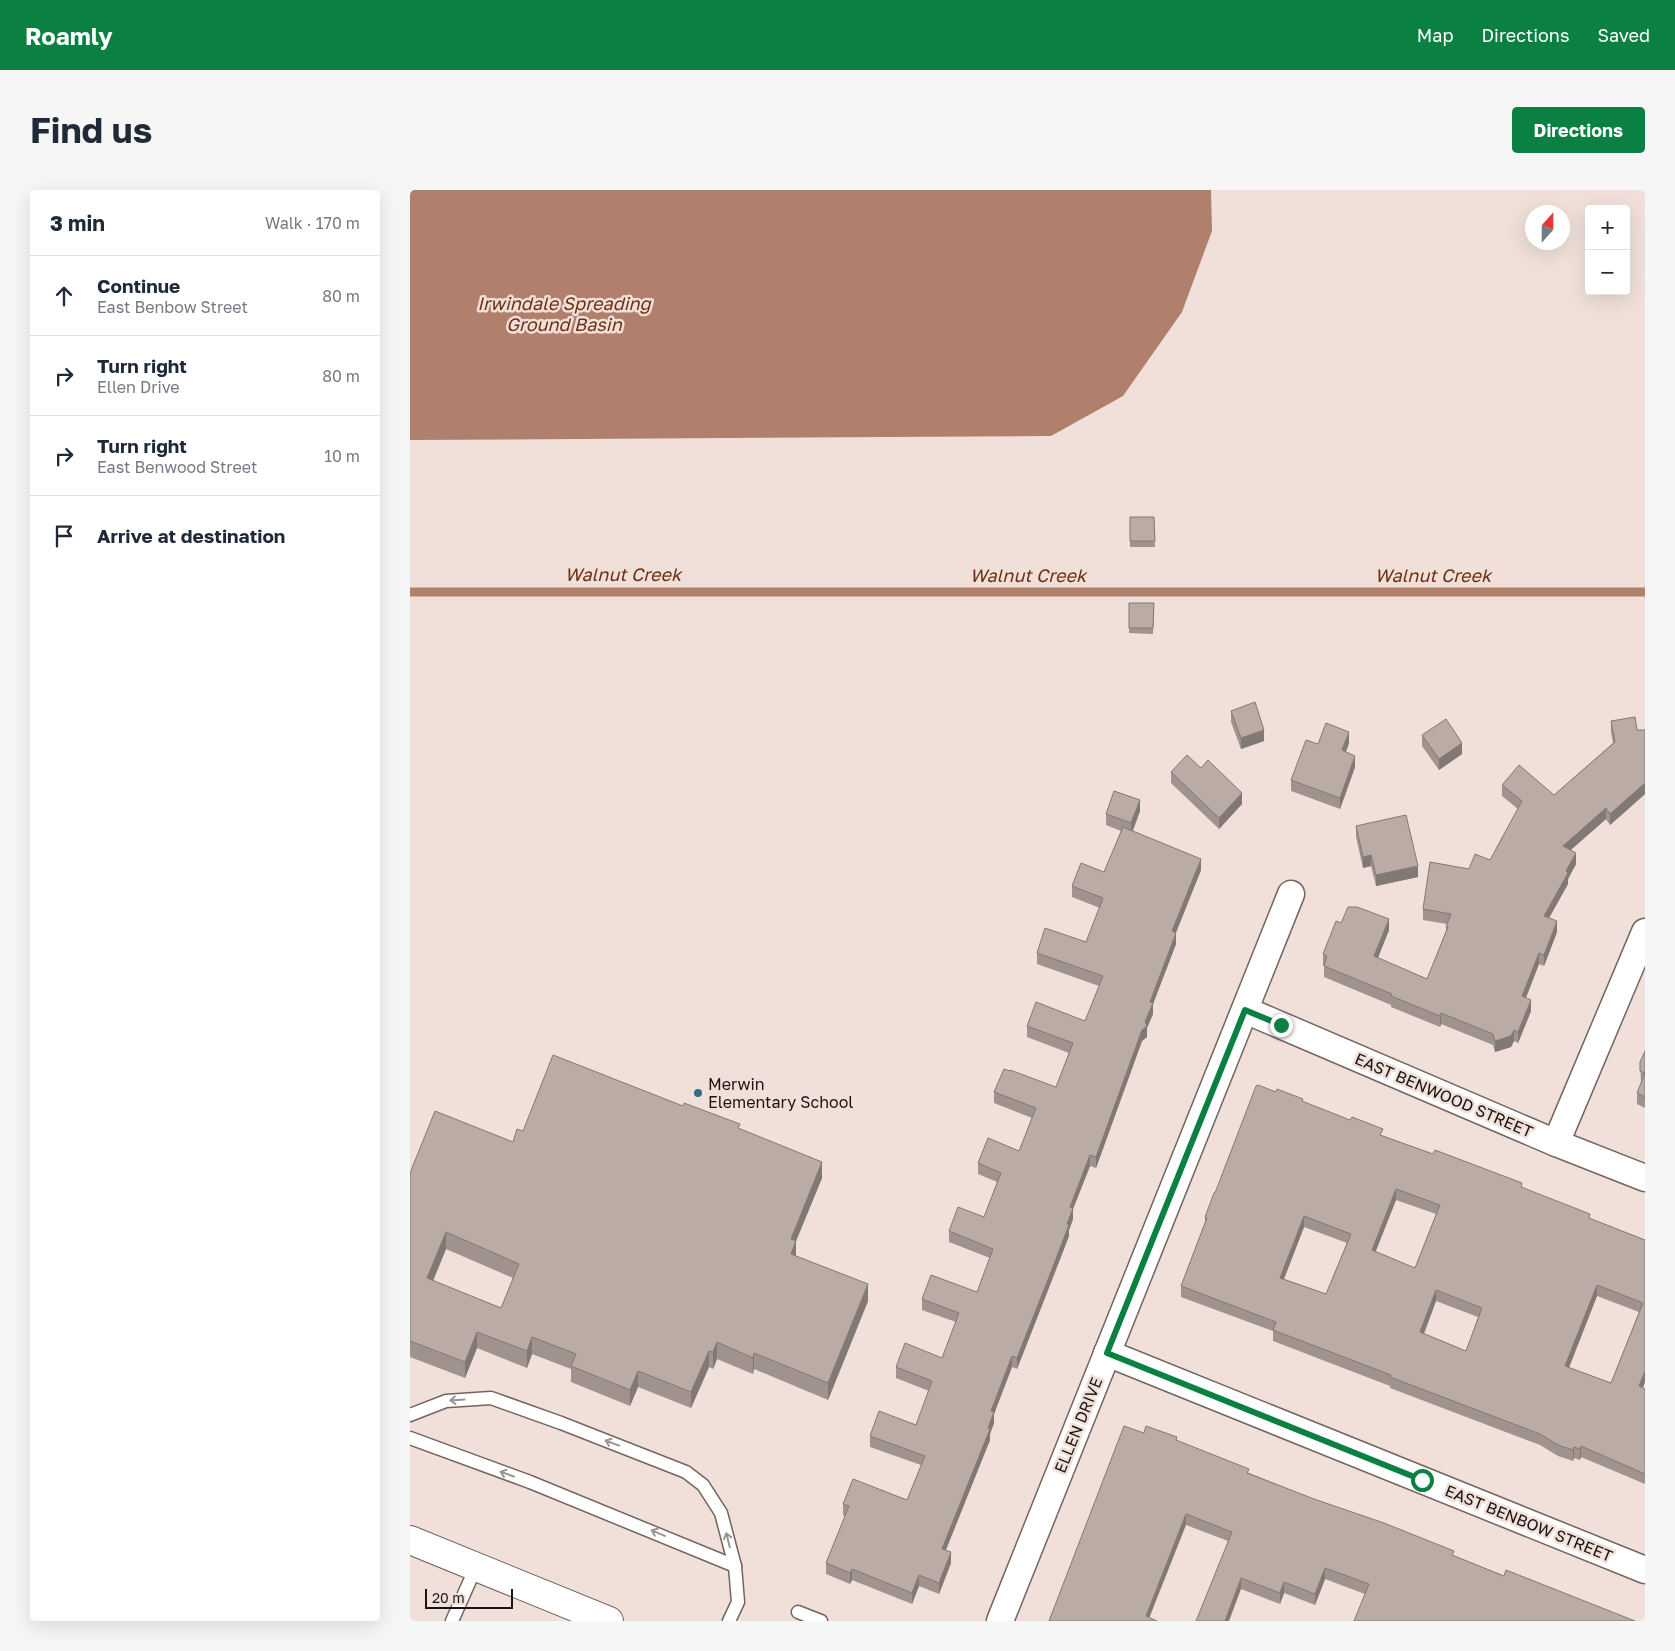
<!DOCTYPE html>
<meta charset="utf-8">
<style>
:root{--surface:#fff;--page:#f6f6f7;--text:#1f2937;--muted:#747a83;--line:#e0e1e3;--accent:#0b8043}
body{margin:0;font-family:"Golos Text",sans-serif;background:var(--page);color:var(--text)}
.controls{position:absolute;right:15px;top:15px;display:grid;overflow:hidden;border-radius:5px;box-shadow:0 5px 20px #0002}
.controls button{width:45px;height:45px;display:grid;place-items:center;padding:0;border:0;border-bottom:1px solid var(--line);background:var(--surface);color:var(--text);font:25px sans-serif}
.compass{position:absolute;left:1115px;top:15px;width:45px;height:45px;border-radius:50%;background:var(--surface);box-shadow:0 5px 20px #0002;rotate:21deg}
.scale{position:absolute;left:15px;bottom:12px;width:88px;box-sizing:border-box;padding-left:5px;border:2px solid #191412;border-top:0;font-size:14px;line-height:18px;white-space:nowrap;color:#191412;-webkit-text-stroke:4px #f0e0d9;paint-order:stroke}
.stop{position:absolute;width:15px;height:15px;margin:-11px;border:4px solid #0b8043;border-radius:50%;background:#fff}
.stop.end{background:#0b8043;border-color:#fff;box-shadow:0 1px 5px #0008}
.list{margin:0;padding:0;list-style:none}
h2{display:flex;justify-content:space-between;align-items:center;height:65px;margin:0;padding:0 20px;font-size:21px}
h2 small{font-size:16px;font-weight:400;color:var(--muted)}
.list li{display:grid;grid-template-columns:32px 1fr auto;gap:15px;align-items:center;box-sizing:border-box;height:80px;padding:0 20px;border-top:1px solid var(--line)}
.list b{display:block;font-size:19px;white-space:nowrap}
.list p{margin:0;font-size:16px;white-space:nowrap;color:var(--muted)}
.list em{font-size:16px;font-style:normal;color:var(--muted)}
.icon{flex:none;width:28px;height:28px;fill:none;stroke:currentColor;stroke-width:2;stroke-linecap:round;stroke-linejoin:round}
.map{position:relative;flex:none;width:1235px;height:1431px;overflow:hidden;border-radius:5px}
header{display:flex;align-items:center;gap:30px;box-sizing:border-box;height:70px;padding:0 25px;background:var(--accent);color:#fff}
header strong{font-size:24px}
nav{display:flex;gap:28px;margin-inline-start:auto;font-size:18px}
.intro{display:flex;align-items:center;justify-content:space-between;box-sizing:border-box;height:120px;padding:0 30px}
h1{margin:0;font-size:35px}
.button{padding:12px 22px;border-radius:5px;background:var(--accent);color:#fff;font-size:18px;font-weight:700}
main{display:flex;gap:30px;padding:0 30px}
aside{flex:1;background:var(--surface);border-radius:5px;box-shadow:0 5px 20px #0002}
.map>svg:first-child{display:block}
.water{fill:#b0806c}
.lines{fill:none;stroke-linecap:round;stroke-linejoin:round}
.stream{stroke:#b0806c;stroke-width:9}
.lane-casing{stroke:#72655f;stroke-width:15}
.street-casing{stroke:#72655f;stroke-width:29}
.secondary-casing{stroke:#72655f;stroke-width:30}
.lane{stroke:#fff;stroke-width:12}
.street{stroke:#fff;stroke-width:26}
.secondary{stroke:#fff;stroke-width:28}
.wall{fill:#a0938e;fill-rule:evenodd}
.shaded-wall{fill:#827874}
.building{fill:#baaba5;stroke:#827874;fill-rule:evenodd}
.oneway{stroke:#989594}
.route{stroke:#0b8043;stroke-width:6}
.poi-dot{fill:#2f6e83;stroke:#f0e0d9;stroke-width:2}
.labels{text-anchor:middle;stroke-width:5;stroke-linejoin:round;paint-order:stroke}
.poi-label{font-size:16px;fill:#191412;stroke:#f0e0d9;text-anchor:start}
.street-label{font-size:16px;fill:#191412;stroke:#f0e0d9}
.water-label{font-size:18px;font-style:italic;fill:#6e3013;stroke:#f0e0d9}
</style>
<header>
<strong>Roamly</strong>
<nav><a>Map</a><a>Directions</a><a>Saved</a></nav>
</header>
<div class="intro"><h1>Find us</h1><a class="button">Directions</a></div>
<main>
<aside>
<h2>3 min<small>Walk · 170 m</small></h2>
<ul class="list">
<li><svg class="icon" aria-label="ahead" viewBox="0 0 24 24"><path d="M12 20V5M6 11l6-6 6 6"/></svg><div><b>Continue</b><p>East Benbow Street</p></div><em>80 m</em></li>
<li><svg class="icon" aria-label="right" viewBox="0 0 24 24"><path d="M7 20v-9h11M14 6l5 5-5 5"/></svg><div><b>Turn right</b><p>Ellen Drive</p></div><em>80 m</em></li>
<li><svg class="icon" aria-label="right" viewBox="0 0 24 24"><path d="M7 20v-9h11M14 6l5 5-5 5"/></svg><div><b>Turn right</b><p>East Benwood Street</p></div><em>10 m</em></li>
<li><svg class="icon" aria-label="arrive" viewBox="0 0 24 24"><path d="M6 21V4h12l-3 4 3 4H6"/></svg><div><b>Arrive at destination</b></div></li>
</ul>
</aside>
<div class="map">
<svg width="1235" height="1431" viewBox="0 0 1235 1431">
<rect width="100%" height="100%" fill="#f0e0d9"/>
<path class="water" d="M0 0H801L802 41 772 122 713 206 641 246 0 250Z"/>
<g class="lines">
<path class="stream" d="M0 402H1235"/>
<g class="lane-casing">
<g id="lane">
<path d="M0 1225 36 1211 81 1208 151 1233 276 1282 293 1295 311 1323 325 1376 328 1412 319 1431"/>
<path d="M0 1248 120 1292 325 1376"/>
<path d="M388 1422 411 1431"/>
<path d="M42 1431 66 1377"/>
</g>
</g>
<g class="street-casing">
<g id="street">
<path d="M835 820 1146 953 1235 988"/>
<path d="M1146 953 1235 742"/>
<path d="M697 1163 1235 1380"/>
<path d="M590 1431 881 704"/>
</g>
</g>
<g class="secondary-casing">
<path id="secondary" d="M0 1350 199 1431"/>
</g>
<use href="#lane" class="lane"/>
<use href="#street" class="street"/>
<use href="#secondary" class="secondary"/>
</g>
<g class="wall">
<path d="M720 327H744L745 357H720Z"/>
<path d="M719 413H744L743 444 719 443Z"/>
<path d="M821 521 854 551 831 559 821 532Z"/>
<path d="M1201 531 1227 540H1235V604L1200 635 1196 629 1160 660 1166 674 1158 689V694L1139 728 1147 742 1134 776 1129 774 1116 808 1121 821 1108 853 1104 851 1101 857 1085 862 1083 855 1031 834 1030 837 981 817V815L914 787V776L913 775V764L931 733 979 740 968 768 1017 789 1036 741V737L1037 734 1013 730V719L1059 679 1080 670 1108 619 1092 606V595L1144 605 1203 553 1201 542Z"/>
<path d="M1012 545 1052 564 1029 580 1012 556Z"/>
<path d="M939 553 936 562 945 577 930 619 881 601V590L908 554Z"/>
<path d="M791 578 832 614 809 639 761 593V582Z"/>
<path d="M730 621 723 641 791 680 766 743V754L743 814V824L737 838V847L732 851 686 978 680 976 663 1019V1029L659 1040V1046L639 1098 607 1179 602 1177 584 1224V1233L580 1244V1250L535 1360 541 1373 529 1404 509 1396 502 1414 442 1390 440 1394 416 1384V1373L435 1326 433 1325V1314L497 1310 511 1275 460 1257V1246L506 1235 519 1201 486 1188V1177L532 1168 546 1132 512 1120V1109L567 1102 580 1068 539 1052V1041L574 1027 587 992 568 984V973L609 961 622 928 584 913V902L646 897 659 863 617 847V836L675 831 689 796 627 774V763L676 752 690 718 662 707V696L694 682 711 641 696 635V624Z"/>
<path d="M946 636 1008 687 966 696 961 676 953 678 946 647Z"/>
<path d="M1235 861V918L1227 914V903L1231 893 1230 872Z"/>
<path d="M893 912 973 946 1112 998 1180 1029 1235 1050V1192L1233 1198 1235 1199V1294L1171 1267 1170 1270 1164 1268 1163 1271 1148 1266 1130 1255 980 1198V1196L863 1151V1141L771 1107V1096L795 1032V1027L805 1003ZM986 1010 1026 1024 1005 1078 965 1062ZM894 1037 937 1053 916 1104 874 1089ZM1187 1106 1229 1122 1201 1193 1159 1178ZM1026 1111 1068 1127 1056 1161 1014 1144Z"/>
<path d="M330 939 412 988 386 1051V1066L458 1111 418 1210 344 1179 343 1184 307 1169 303 1179 299 1177 281 1218 228 1197 220 1216 161 1192V1179L122 1164 117 1178 67 1158 55 1188 0 1167V983L103 952 113 941ZM36 1059 103 1088 91 1118 23 1091Z"/>
<path d="M734 1243 767 1251 839 1283 1094 1386 1225 1431 955 1404 915 1389 905 1415 874 1403 870 1414 831 1399 818 1351 776 1335 639 1431Z"/>
</g>
<g class="shaded-wall">
<path d="M854 540V551L831 559V548Z"/>
<path d="M939 542V553L932 572V560Z"/>
<path d="M1052 553V564L1029 580V569Z"/>
<path d="M945 566V577L930 619V608Z"/>
<path d="M1235 593V604L1200 635V624Z"/>
<path d="M832 603V614L809 639V628Z"/>
<path d="M730 610V621L721 644V633Z"/>
<path d="M1196 618V629L1153 667V656Z"/>
<path d="M1166 663V674L1158 689V694L1134 737V726L1156 681Z"/>
<path d="M961 665V676L953 678V667Z"/>
<path d="M791 669V680L762 752V741Z"/>
<path d="M1008 676V687L966 696V685Z"/>
<path d="M979 729V740L964 777V766Z"/>
<path d="M1147 731V742L1134 776V765Z"/>
<path d="M766 743V754L743 814V824L737 838V847L732 851 686 978V967L735 832 740 812Z"/>
<path d="M1129 763V774L1112 817V806Z"/>
<path d="M1121 810V821L1108 853V842Z"/>
<path d="M1031 823V834L1030 837V826Z"/>
<path d="M1104 840V851L1101 857 1085 862V851Z"/>
<path d="M680 965V976L663 1019V1029L659 1040V1046L607 1179V1168L657 1034 660 1017Z"/>
<path d="M412 972V988L386 1051V1067L381 1080V1049Z"/>
<path d="M986 999V1010L962 1071V1060Z"/>
<path d="M894 1026V1037L870 1099V1088Z"/>
<path d="M36 1042V1059L17 1105V1088Z"/>
<path d="M458 1094V1111L418 1210V1193Z"/>
<path d="M1187 1095V1106L1155 1187V1176Z"/>
<path d="M1026 1100V1111L1010 1153V1142Z"/>
<path d="M67 1142V1158L55 1188V1172Z"/>
<path d="M122 1147V1164L117 1178V1161Z"/>
<path d="M307 1152V1169L303 1179V1162Z"/>
<path d="M299 1161V1177L281 1218V1202Z"/>
<path d="M344 1163V1179L343 1184V1168Z"/>
<path d="M602 1166V1177L584 1224V1233L580 1244V1250L532 1370V1359L578 1238 581 1221Z"/>
<path d="M228 1181V1197L220 1216V1200Z"/>
<path d="M1235 1181V1192L1229 1207V1196Z"/>
<path d="M1171 1256V1267L1170 1270V1259Z"/>
<path d="M1164 1257V1268L1163 1271V1260Z"/>
<path d="M776 1324V1335L738 1431 736 1426Z"/>
<path d="M541 1362V1373L529 1404V1393Z"/>
<path d="M915 1378V1389L905 1415V1404Z"/>
<path d="M442 1379V1390L440 1394V1383Z"/>
<path d="M509 1385V1396L502 1414V1403Z"/>
<path d="M831 1388V1399L819 1431H815Z"/>
<path d="M874 1392V1403L870 1414V1403Z"/>
</g>
<g class="building">
<path d="M720 327H744L745 351H720Z"/>
<path d="M719 413H744L743 438H719Z"/>
<path d="M845 512 854 540 831 548 821 521Z"/>
<path d="M1225 527 1227 540H1235V593L1200 624 1196 618 1153 656 1166 663 1156 681 1158 683 1134 726 1147 731 1134 765 1129 763 1112 806 1121 810 1108 842 1104 840 1101 846 1085 851 1083 844 1031 823 1030 826 981 806 982 804 914 776 917 766 913 764 926 731 931 733 938 717H947L979 729 964 766 1017 789 1038 737H1036L1041 724 1013 719 1020 672 1059 679 1065 664 1080 670 1112 611 1092 595 1109 575 1144 605 1205 552 1201 531Z"/>
<path d="M1036 529 1052 553 1029 569 1012 545Z"/>
<path d="M916 533 939 542 932 560 945 566 930 608 881 590 896 550 908 554Z"/>
<path d="M777 565 791 578 798 570 832 603 809 628 761 582Z"/>
<path d="M704 601 730 610 721 633 696 624Z"/>
<path d="M996 625 1008 676 966 685 961 665 953 667 946 636Z"/>
<path d="M713 637 791 669 762 741 766 743 740 812 743 813 735 832 737 836 732 840 686 967 680 965 660 1017 663 1018 657 1034 659 1035 639 1087 607 1168 602 1166 581 1221 584 1222 578 1238 580 1239 532 1359 541 1362 529 1393 509 1385 502 1403 442 1379 440 1383 416 1373 439 1316 433 1314 443 1289 497 1310 515 1266 460 1246 469 1221 506 1235 522 1191 486 1177 495 1153 532 1168 549 1123 512 1109 521 1085 567 1102 583 1059 539 1041 548 1017 574 1027 591 983 568 973 578 948 609 961 626 918 584 902 594 879 600 881V880L646 897 663 853 617 836 626 812 675 831 693 786 627 763 635 738 676 752 693 708 662 696 671 673 694 682Z"/>
<path d="M1235 861V907L1227 903 1235 883 1230 881V872Z"/>
<path d="M143 865 273 916 274 913 330 934 328 938 412 972 381 1049 386 1051 381 1064 458 1094 418 1193 344 1163 343 1168 307 1152 303 1162 299 1161 281 1202 228 1181 220 1200 161 1176 166 1164 122 1147 117 1161 67 1142 55 1172 0 1151V983L25 921 103 952 107 939 113 941ZM36 1042 109 1074 91 1118 17 1088Z"/>
<path d="M848 895 866 902 867 899 893 909 892 911 940 930 942 927 973 939 970 945 1023 964 1025 960 1112 993 1111 997 1180 1024 1179 1028 1235 1050V1181L1229 1196 1235 1199V1284L1171 1256 1170 1259 1164 1257 1163 1260 1148 1255 1130 1244 980 1187 981 1185 863 1140 866 1132 771 1096 797 1028 795 1027 804 1003H805L846 896ZM986 999 1030 1015 1005 1078 962 1060ZM894 1026 941 1044 916 1104 870 1088ZM1187 1095 1233 1113 1201 1193 1155 1176ZM1026 1100 1072 1118 1056 1161 1010 1142Z"/>
<path d="M714 1236 734 1243 736 1236 767 1247 766 1250 839 1279 837 1283 904 1309 974 1333 1044 1361 1042 1365 1094 1386 1096 1380 1225 1431H944L959 1394 915 1378 905 1404 874 1392 870 1403 831 1388 815 1431H786L822 1342 776 1324 736 1426 747 1431H639Z"/>
</g>
<defs><path id="oneway-shaft" d="M-6 0H5M1.5-3L5.5 0L1.5 3" fill="none" stroke-width="1.6" stroke-linecap="round" stroke-linejoin="round" transform="scale(1.25)"/></defs>
<g class="oneway">
<use href="#oneway-shaft" transform="translate(47 1210) rotate(176)"/>
<use href="#oneway-shaft" transform="translate(202 1253) rotate(-159)"/>
<use href="#oneway-shaft" transform="translate(97 1284) rotate(-160)"/>
<use href="#oneway-shaft" transform="translate(248 1343) rotate(-157)"/>
<use href="#oneway-shaft" transform="translate(318 1350) rotate(-104)"/>
</g>
<g class="lines">
<path class="route" d="M871 835 835 820 697 1163 1012 1290"/>
</g>
<circle class="poi-dot" cx="288" cy="903" r="5"/>
<g class="labels">
<g class="poi-label">
<text x="298" y="900">Merwin<tspan x="298" dy="18">Elementary School</tspan></text>
</g>
<g class="street-label">
<text transform="translate(1034 905) rotate(23)" y="6">EAST BENWOOD STREET</text>
<text transform="translate(668 1235) rotate(-68)" y="6">ELLEN DRIVE</text>
<text transform="translate(1119 1333) rotate(22)" y="6">EAST BENBOW STREET</text>
</g>
<g class="water-label">
<text x="154" y="120">Irwindale Spreading<tspan x="154" dy="21">Ground Basin</tspan></text>
<text x="213" y="391">Walnut Creek</text>
<text x="618" y="392">Walnut Creek</text>
<text x="1023" y="392">Walnut Creek</text>
</g>
</g>
</svg>
<div class="controls">
<button>+</button>
<button>−</button>
</div>
<svg class="compass" viewBox="-18 -18 36 36"><path d="M0-13l5 13h-10z" fill="#e53935"/><path d="M0 13l5-13h-10z" fill="#747a83"/></svg>
<div class="scale">20 m</div>
<div class="stop" style="left:1012px;top:1290px"></div>
<div class="stop end" style="left:871px;top:835px"></div>
</div>
</main>
